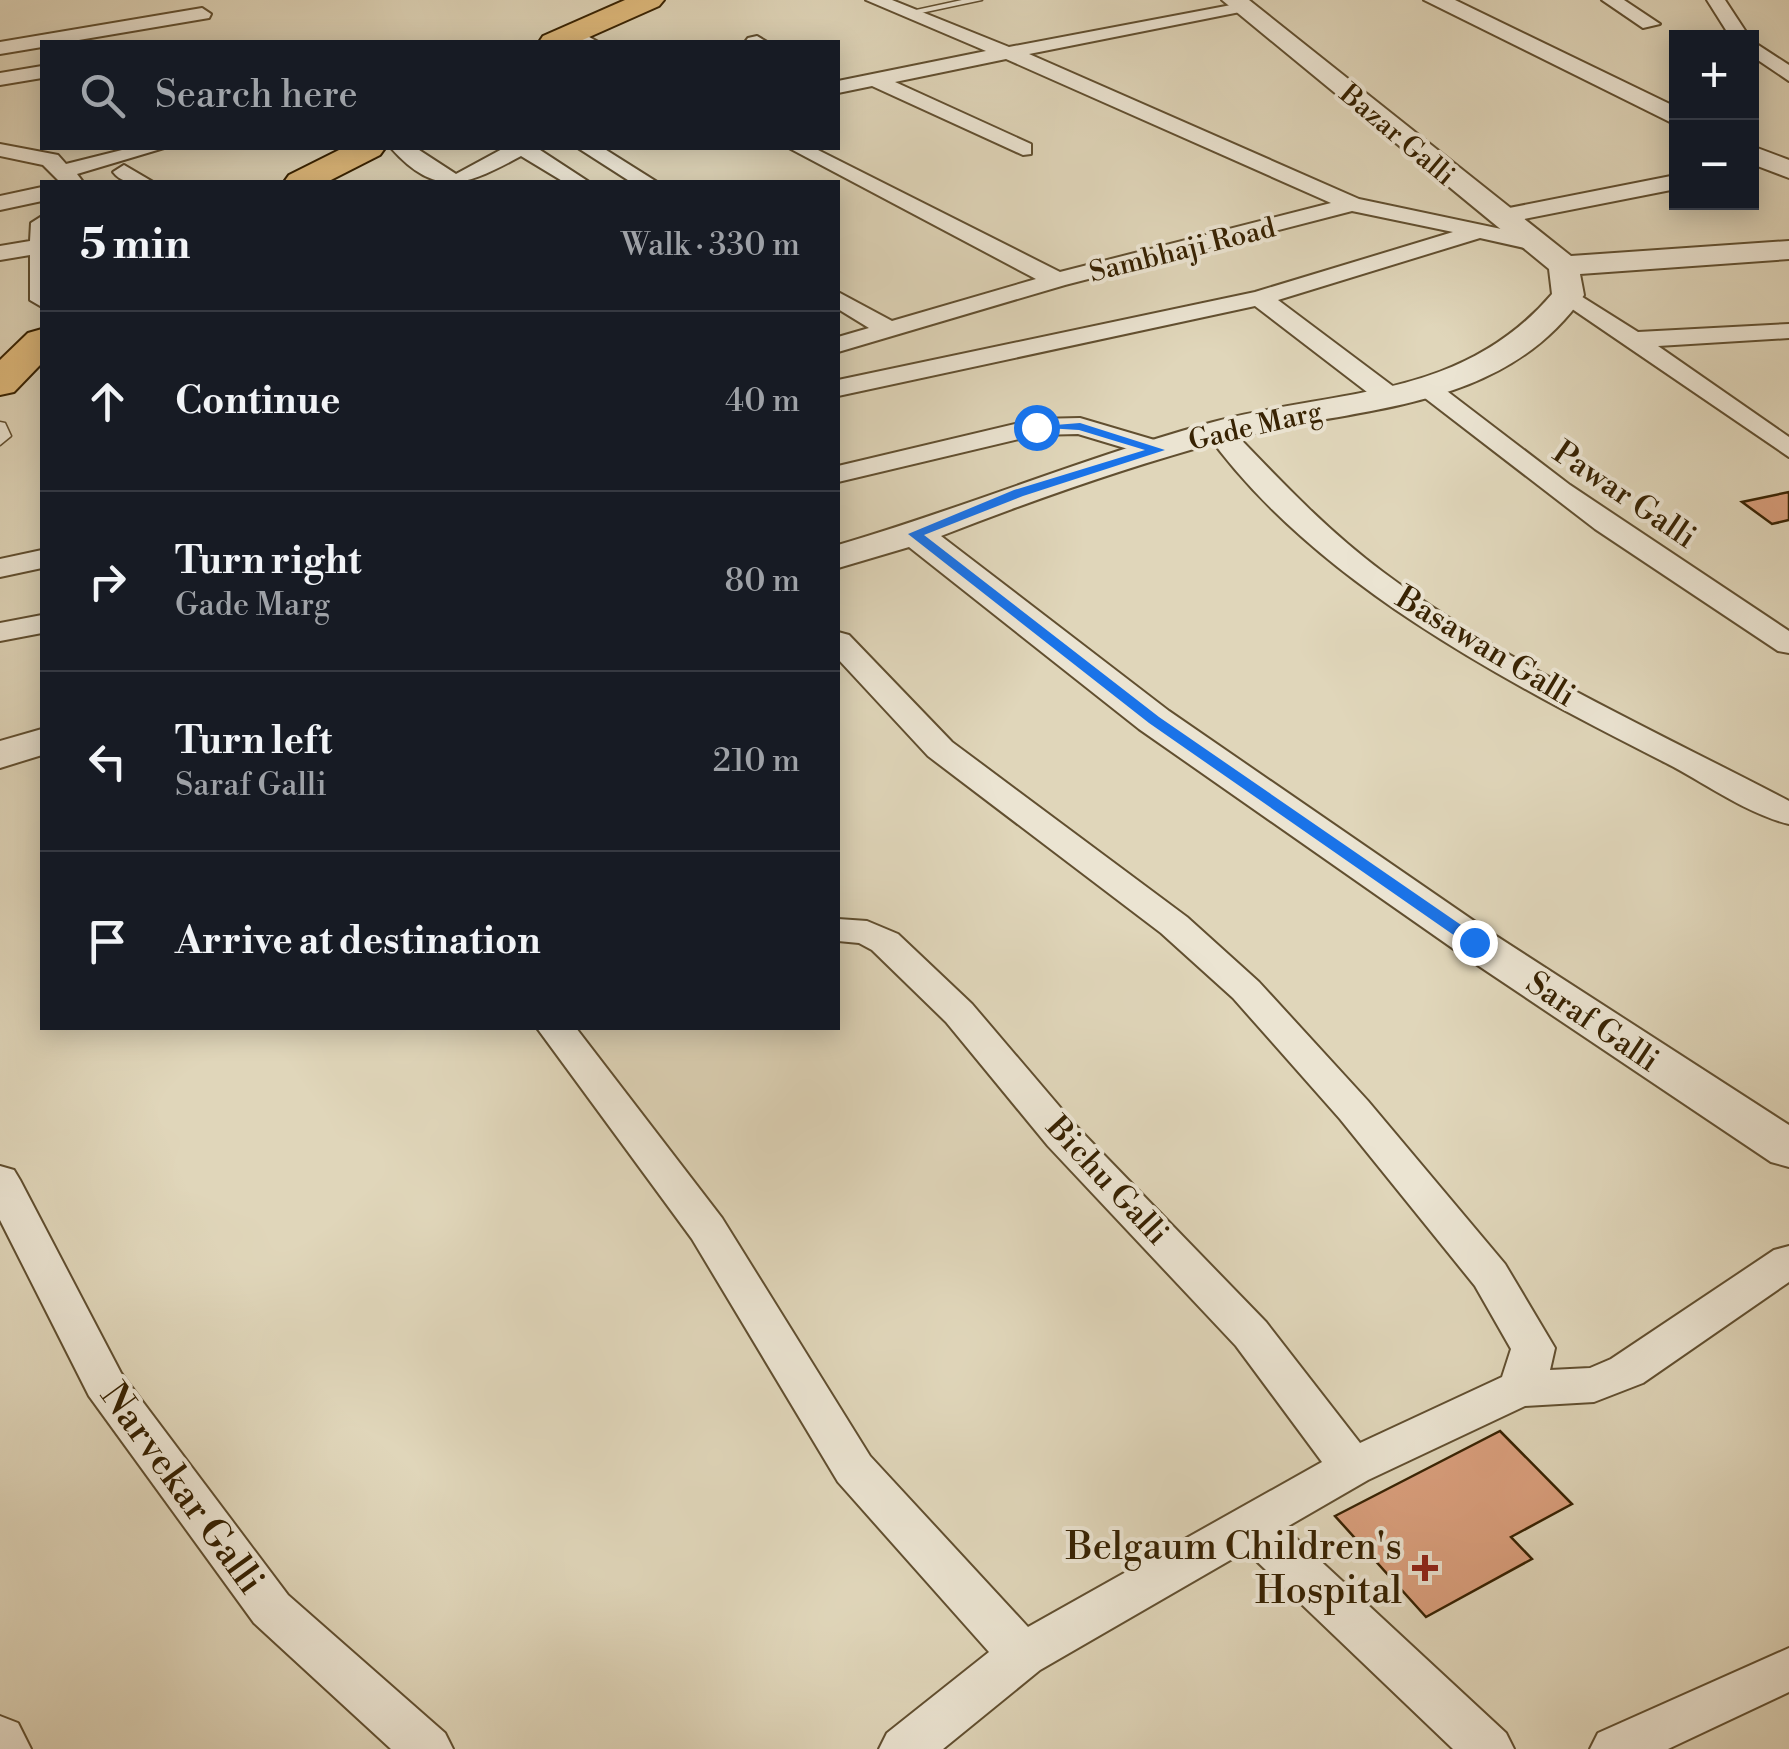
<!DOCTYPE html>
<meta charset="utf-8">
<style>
:root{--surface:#171b24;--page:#20242c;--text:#f1f3f6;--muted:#9ea1a6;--line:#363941}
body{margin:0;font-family:"Libre Bodoni",serif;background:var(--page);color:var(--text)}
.controls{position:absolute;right:30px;top:30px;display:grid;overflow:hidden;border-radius:0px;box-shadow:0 5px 25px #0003}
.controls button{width:90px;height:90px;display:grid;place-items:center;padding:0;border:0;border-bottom:2px solid var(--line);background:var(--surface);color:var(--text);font:50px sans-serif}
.stop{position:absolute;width:30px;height:30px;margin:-22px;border:8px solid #1a73e8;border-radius:50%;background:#fff}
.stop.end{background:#1a73e8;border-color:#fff;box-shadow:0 2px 10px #0008}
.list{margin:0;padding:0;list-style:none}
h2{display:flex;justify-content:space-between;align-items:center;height:130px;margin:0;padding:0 40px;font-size:42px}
h2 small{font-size:32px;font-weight:400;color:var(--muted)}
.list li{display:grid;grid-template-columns:65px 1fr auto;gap:30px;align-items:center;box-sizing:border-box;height:180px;padding:0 40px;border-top:2px solid var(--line)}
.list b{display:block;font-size:38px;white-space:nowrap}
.list p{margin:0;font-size:32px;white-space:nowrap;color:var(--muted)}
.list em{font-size:32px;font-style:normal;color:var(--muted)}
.icon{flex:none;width:55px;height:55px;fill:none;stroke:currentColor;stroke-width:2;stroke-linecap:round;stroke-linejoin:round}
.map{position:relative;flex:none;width:1789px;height:1749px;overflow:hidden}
.search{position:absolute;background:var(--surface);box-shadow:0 5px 25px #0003;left:40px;top:40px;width:800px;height:110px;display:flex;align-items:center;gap:25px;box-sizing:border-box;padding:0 35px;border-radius:0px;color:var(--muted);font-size:38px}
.panel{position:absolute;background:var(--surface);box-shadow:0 5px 25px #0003;left:40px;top:180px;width:800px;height:850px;border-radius:0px}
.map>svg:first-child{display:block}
.building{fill:#da9f7d;stroke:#372202;stroke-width:2.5}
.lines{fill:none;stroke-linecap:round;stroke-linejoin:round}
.service-casing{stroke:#614f30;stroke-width:3}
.minor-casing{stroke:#614f30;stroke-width:4}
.tertiary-casing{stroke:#614f30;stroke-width:4}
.primary-casing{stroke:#372202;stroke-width:4}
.service{fill:#ebe4d2;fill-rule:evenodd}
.minor{fill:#ebe4d2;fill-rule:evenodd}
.tertiary{fill:#ebe4d2;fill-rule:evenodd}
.primary{fill:#e0bb7d;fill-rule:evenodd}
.route{fill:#1a73e8}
.poi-dot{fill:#8f2418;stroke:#ebe4d2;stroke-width:4}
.labels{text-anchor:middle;stroke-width:8;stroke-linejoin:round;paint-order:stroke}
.far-street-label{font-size:28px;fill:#372202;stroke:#ebe4d2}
.street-label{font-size:32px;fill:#372202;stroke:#ebe4d2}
.near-street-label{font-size:38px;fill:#372202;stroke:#ebe4d2}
.near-poi-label{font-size:38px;fill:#372202;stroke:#ebe4d2;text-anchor:end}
</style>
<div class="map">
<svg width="1789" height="1749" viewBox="0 0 1789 1749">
<rect width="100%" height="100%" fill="#e0d6ba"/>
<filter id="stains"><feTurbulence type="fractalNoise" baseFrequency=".002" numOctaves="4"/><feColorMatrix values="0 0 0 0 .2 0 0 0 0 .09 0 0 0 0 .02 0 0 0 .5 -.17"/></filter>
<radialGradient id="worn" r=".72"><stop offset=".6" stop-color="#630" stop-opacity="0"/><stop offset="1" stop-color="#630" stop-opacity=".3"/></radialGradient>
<g class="building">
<path d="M1789 492V520L1772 524 1742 502Z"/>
<path d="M1500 1431 1572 1504 1511 1537 1532 1559 1426 1617 1335 1516Z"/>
</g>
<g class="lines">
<g class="service-casing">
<g id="service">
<path d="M962 0H982L907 16 902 13Z"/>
<path d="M0 422 5 423 11 436 0 445Z"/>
</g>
</g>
<g class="minor-casing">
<g id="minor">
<path d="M866 0H892L1009 47 1247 2 1249 6 1240 12 1029 54 1359 199 1529 235 1541 242 1529 249 1480 238 1278 300 1398 390 1402 396 1389 404 1380 402 1255 306 838 396V380L1255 292 1453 232 1352 211 1065 285 838 352V337L869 328 838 309V292L892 321 1036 279 789 148H814L1060 272 1331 203 1006 59 895 82 1031 144V154L1023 155 872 86 838 93V81L986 51Z"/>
<path d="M1602 0H1624L1660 24 1643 28Z"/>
<path d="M1707 0H1725L1750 38H1731Z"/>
<path d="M202 8 211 14 209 18 67 42H42V47L0 54V42Z"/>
<path d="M584 34 598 42H576L577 36Z"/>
<path d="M757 36 767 42H745L748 38Z"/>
<path d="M1752 41 1789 65V81L1752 56Z"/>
<path d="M42 66V78L0 85V73Z"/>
<path d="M0 144 58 155 66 164 130 148H164L77 174 83 182H60L43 165 0 156Z"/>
<path d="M391 148H416L456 174 504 148H537L589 182H564L521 156C469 184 437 200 391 148Z"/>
<path d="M578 148H603L657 182H631Z"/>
<path d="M124 165 153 182C138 183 123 185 113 172Z"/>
<path d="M1676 175V189L1499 224 1488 217 1499 210Z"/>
<path d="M42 187V201L0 210V196Z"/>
<path d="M42 216V307L30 300V255L0 260V246L30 241 31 223Z"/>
<path d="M1568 288 1638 332 1789 324V338L1658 346 1789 437V457L1559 300 1556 295Z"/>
<path d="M1430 382 1439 385 1570 485 1789 631V653L1778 651 1595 529 1421 395 1417 390 1421 385Z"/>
<path d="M1080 418 1168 444 1172 450 1158 458 1078 434 1036 435 838 482V466L1036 419Z"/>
<path d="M1218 423 1227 425C1277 477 1325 529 1383 572 1507 665 1652 729 1789 801V824C1747 814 1705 783 1666 763 1505 681 1312 582 1205 431Z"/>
<path d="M42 550V568L0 577V559Z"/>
<path d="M42 615V633L0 641V623Z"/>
<path d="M838 632 849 635 952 742 1187 917 1259 982 1368 1101 1505 1264 1555 1348 1550 1370 1590 1368 1611 1359 1774 1250 1789 1246V1282L1643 1383 1594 1402 1525 1406 1368 1480 1285 1528 1506 1733 1514 1749H1453L1246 1551 1040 1670 943 1749H879L887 1733 989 1652 838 1482 692 1239 537 1028H576L722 1218 870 1456 1028 1627 1322 1462 1236 1346 1048 1146 946 1022 872 950 859 943 838 941V919L867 921 898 934 972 1004 1076 1126 1266 1322 1360 1443 1502 1377 1511 1349 1475 1286 1340 1119 1233 998 1161 933 928 756 838 659Z"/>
<path d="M0 1166 14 1170 20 1180 121 1373 288 1595 445 1733 453 1749H391L254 1623 89 1396 0 1220Z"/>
<path d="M1789 1648V1692L1668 1749H1590L1598 1733Z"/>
<path d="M0 1716 18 1723 31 1749H0Z"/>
</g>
</g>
<g class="tertiary-casing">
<g id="tertiary">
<path d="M1222 0H1249L1571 256 1789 241V259L1580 274 1584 295C1500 417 1350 405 1222 441 1127 467 1033 500 941 536L1169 711 1490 932 1789 1125V1167L1771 1162 1458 952 1139 729 909 547 838 568V545C961 509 1081 459 1206 424 1332 388 1459 403 1552 294L1549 269Z"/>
<path d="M1424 0H1455L1676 107V125Z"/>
<path d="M1752 146 1789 160V178L1752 164Z"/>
<path d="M42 729V755L0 768V741Z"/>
</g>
</g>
<g class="primary-casing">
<g id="primary">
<path d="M625 0H664L659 6 578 42H539L543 36Z"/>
<path d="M343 148H385L380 155 327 182H284L289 175Z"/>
<path d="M42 329V363L14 392 0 395V360L28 333Z"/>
</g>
</g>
<use href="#service" class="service"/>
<use href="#minor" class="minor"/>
<use href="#tertiary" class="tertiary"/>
<use href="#primary" class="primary"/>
</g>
<path class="route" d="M1080 423 1165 450 1023 496 924 535 1159 717 1480 938V945H1468L1149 723 908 534 1014 490 1145 450 1079 430 1030 427Z"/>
<path class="poi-dot" d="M1420 1553h10v10h10v10h-10v10h-10v-10h-10v-10h10z"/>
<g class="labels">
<g class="far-street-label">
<text transform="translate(1398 134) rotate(40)" y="10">Bazar Galli</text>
<text transform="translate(1182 249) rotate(-14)" y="10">Sambhaji Road</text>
<text transform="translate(1255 425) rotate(-13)" y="10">Gade Marg</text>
</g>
<g class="street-label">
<text transform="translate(1625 494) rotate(34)" y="11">Pawar Galli</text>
<text transform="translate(1486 646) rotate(31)" y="11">Basawan Galli</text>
<text transform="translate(1593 1021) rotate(34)" y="11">Saraf Galli</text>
<text transform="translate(1108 1180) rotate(47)" y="11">Bichu Galli</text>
</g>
<g class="near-street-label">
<text transform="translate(183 1488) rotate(54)" y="13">Narvekar Galli</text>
</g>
<g class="near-poi-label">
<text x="1402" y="1559">Belgaum Children's<tspan x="1402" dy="44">Hospital</tspan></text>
</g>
</g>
<rect width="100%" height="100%" filter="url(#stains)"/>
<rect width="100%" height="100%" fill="url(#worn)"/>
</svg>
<div class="controls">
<button>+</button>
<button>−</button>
</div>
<div class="stop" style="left:1036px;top:427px"></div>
<div class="stop end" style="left:1474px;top:942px"></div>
<div class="search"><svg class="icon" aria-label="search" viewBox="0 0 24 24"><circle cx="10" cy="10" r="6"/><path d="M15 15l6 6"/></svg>Search here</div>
<section class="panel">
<h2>5 min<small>Walk · 330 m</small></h2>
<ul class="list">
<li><svg class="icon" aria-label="ahead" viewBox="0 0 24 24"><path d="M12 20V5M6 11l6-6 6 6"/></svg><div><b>Continue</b></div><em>40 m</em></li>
<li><svg class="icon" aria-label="right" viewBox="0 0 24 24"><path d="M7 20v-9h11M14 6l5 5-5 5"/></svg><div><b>Turn right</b><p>Gade Marg</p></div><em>80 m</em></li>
<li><svg class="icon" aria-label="left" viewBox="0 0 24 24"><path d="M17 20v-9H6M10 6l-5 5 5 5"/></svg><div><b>Turn left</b><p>Saraf Galli</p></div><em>210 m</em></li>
<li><svg class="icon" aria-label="arrive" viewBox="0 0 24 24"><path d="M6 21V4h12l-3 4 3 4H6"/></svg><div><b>Arrive at destination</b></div></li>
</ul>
</section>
</div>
